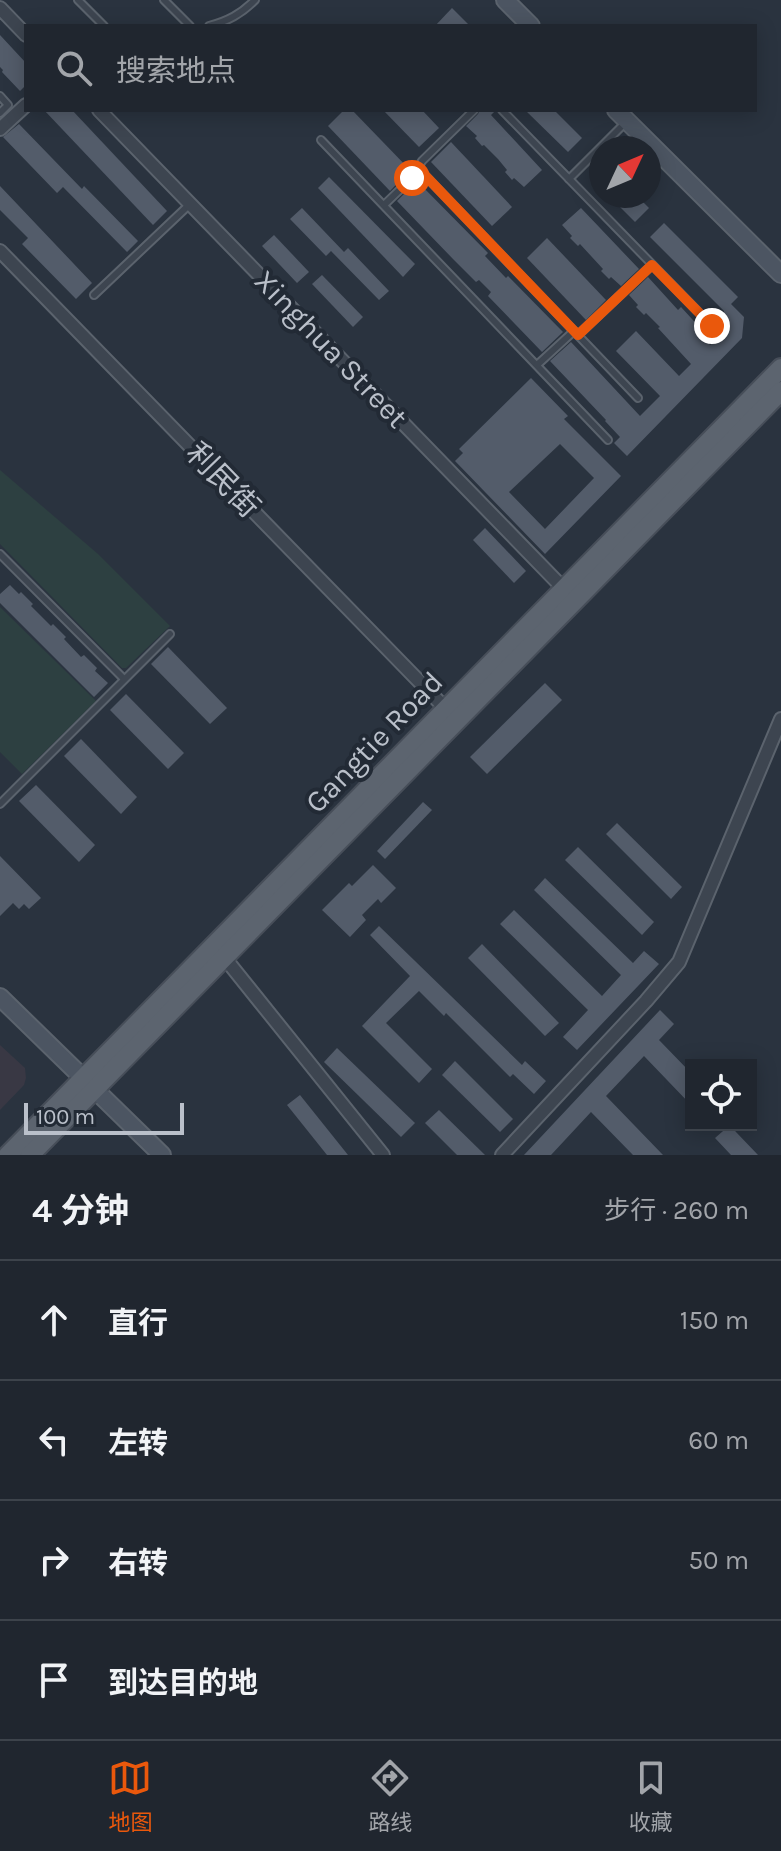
<!DOCTYPE html>
<html lang="zh">
<meta charset="utf-8">
<style>
:root{--surface:#20262f;--page:#282e37;--text:#f1f3f6;--muted:#a2a5aa;--line:#3d434b;--accent:#ea580c}
body{margin:0;font-family:Karla,"Noto Sans SC",sans-serif;background:var(--page);color:var(--text)}
.controls{position:absolute;right:24px;bottom:24px;display:grid;overflow:hidden;border-radius:0px;box-shadow:0 4px 20px #0003}
.controls button{width:72px;height:72px;display:grid;place-items:center;padding:0;border:0;border-bottom:2px solid var(--line);background:var(--surface);color:var(--text);font:40px sans-serif}
.compass{position:absolute;left:589px;top:136px;width:72px;height:72px;border-radius:50%;background:var(--surface);box-shadow:0 4px 20px #0003;rotate:46deg}
.scale{position:absolute;left:24px;bottom:20px;width:160px;box-sizing:border-box;padding-left:8px;border:4px solid #bac0ca;border-top:0;font-size:22px;line-height:28px;white-space:nowrap;color:#bac0ca;-webkit-text-stroke:6px #222a35;paint-order:stroke}
.stop{position:absolute;width:24px;height:24px;margin:-18px;border:6px solid #ea580c;border-radius:50%;background:#fff}
.stop.end{background:#ea580c;border-color:#fff;box-shadow:0 2px 8px #0008}
.list{margin:0;padding:0;list-style:none}
h2{display:flex;justify-content:space-between;align-items:center;height:104px;margin:0;padding:0 32px;font-size:34px}
h2 small{font-size:26px;font-weight:400;color:var(--muted)}
.list li{display:grid;grid-template-columns:52px 1fr auto;gap:24px;align-items:center;box-sizing:border-box;height:120px;padding:0 32px;border-top:2px solid var(--line)}
.list b{display:block;font-size:30px;white-space:nowrap}
.list em{font-size:26px;font-style:normal;color:var(--muted)}
.icon{flex:none;width:44px;height:44px;fill:none;stroke:currentColor;stroke-width:2;stroke-linecap:round;stroke-linejoin:round}
.map{position:relative;flex:none;width:781px;height:1155px;overflow:hidden}
.search{position:absolute;background:var(--surface);box-shadow:0 4px 20px #0003;left:24px;right:24px;top:24px;height:88px;display:flex;align-items:center;gap:20px;box-sizing:border-box;padding:0 28px;border-radius:0px;color:var(--muted);font-size:30px}
.sheet{height:584px;background:var(--surface)}
nav{display:flex;justify-content:space-around;align-items:center;box-sizing:border-box;height:112px;border-top:2px solid var(--line);background:var(--surface);font-size:22px;color:var(--muted)}
nav a{display:grid;justify-items:center;gap:4px}
nav .on{color:var(--accent)}
.map>svg:first-child{display:block}
.medical{fill:#393844}
.green{fill:#2d4041}
.building{fill:#535c6a;fill-rule:evenodd}
.lines{fill:none;stroke-linecap:round;stroke-linejoin:round}
.lane-casing{stroke:#5b636d;stroke-width:10}
.street-casing{stroke:#5b636d;stroke-width:16}
.secondary-casing{stroke:#5b636d;stroke-width:20}
.primary-casing{stroke:#474e59;stroke-width:22}
.lane{stroke:#3d4550;stroke-width:6}
.street{stroke:#3d4550;stroke-width:12}
.secondary{stroke:#4c5562;stroke-width:16}
.primary{stroke:#5c646f;stroke-width:18}
.route{stroke:#ea580c;stroke-width:10}
.labels{text-anchor:middle;stroke-width:8;stroke-linejoin:round;paint-order:stroke}
.street-label{font-size:30px;fill:#bac0ca;stroke:#222a35}
</style>
<div class="map">
<svg width="781" height="1155" viewBox="0 0 781 1155">
<rect width="100%" height="100%" fill="#2a333f"/>
<path class="medical" d="M0 1045 25 1068 26 1078 24 1085 0 1110Z"/>
<g class="green">
<path d="M0 470 98 554 170 626 126 668H122L0 544Z"/>
<path d="M0 607 96 701 22 774 0 752Z"/>
</g>
<g class="building">
<path d="M452 8 470 26H435Z"/>
<path d="M0 35 26 63V85L20 91 2 72 3 70 0 67Z"/>
<path d="M44 110H72L167 211 153 225Z"/>
<path d="M344 110H352L410 170 390 191 328 126Z"/>
<path d="M383 110H422L439 128 419 147Z"/>
<path d="M480 110H496L491 115 542 170 524 187 514 178 512 180 505 172 507 170 498 159 484 145 482 146 475 138 477 136 466 126 478 114Z"/>
<path d="M525 110H554L582 138 568 152Z"/>
<path d="M19 124 82 189 84 186 138 241 127 252 63 187 57 193 3 137Z"/>
<path d="M451 142 512 207 492 226 431 162Z"/>
<path d="M329 177 415 264 403 277 318 188Z"/>
<path d="M417 181 488 253 485 256 506 278 508 276 563 332 542 352 488 296 491 292 479 280 476 282 453 259 397 201Z"/>
<path d="M0 186 92 283 76 299 22 244 28 238 0 210Z"/>
<path d="M609 196H637L649 208 635 222Z"/>
<path d="M302 208 344 252 348 248 389 291 379 300 331 251 326 256 290 219Z"/>
<path d="M581 208 639 269 621 286 611 277 609 279 601 271 603 269 580 244 578 246 570 238 572 236 562 225Z"/>
<path d="M664 223 738 297 731 304 744 317 742 338 627 456 614 443 620 437 605 421 606 420 550 361 571 342 640 416 660 396 616 351 636 331 679 376 691 364 658 328 660 327 646 313 644 315 636 307 638 305 629 295 648 277 678 310 681 307 703 331 710 345 726 328 721 324 724 311 650 237Z"/>
<path d="M274 235 309 272 297 283 262 246Z"/>
<path d="M547 238 606 300 586 320 527 258Z"/>
<path d="M322 275 363 317 353 327 312 284Z"/>
<path d="M531 378 568 416 564 419 621 476 545 554 455 461 463 453 459 449ZM560 444 594 478 545 529 509 492Z"/>
<path d="M485 528 526 571 514 583 473 540Z"/>
<path d="M10 585 19 594 21 592 33 604 31 606 51 626 53 624 66 637 64 639 81 657 84 655 97 668 95 671 108 683 94 697 0 603V594Z"/>
<path d="M168 647 227 708 210 724 151 664Z"/>
<path d="M545 683 562 700 487 774 470 757Z"/>
<path d="M126 694 184 753 168 769 110 710Z"/>
<path d="M81 739 137 797 121 814 64 756Z"/>
<path d="M36 785 95 845 79 862 19 801Z"/>
<path d="M423 802 432 810 385 859 377 851Z"/>
<path d="M617 823 682 887 671 899 606 834Z"/>
<path d="M578 847 654 922 642 935 565 860Z"/>
<path d="M0 856 41 898 29 909 24 904 19 909 13 903 0 916Z"/>
<path d="M373 865 396 888 381 903 378 899 362 915 366 920 350 937 322 910 349 883 352 886Z"/>
<path d="M545 878 633 963 644 951 659 964 577 1050 563 1037 588 1010 500 924 514 910 602 996 621 975 534 890Z"/>
<path d="M379 926 522 1065 525 1061 546 1081 534 1094 513 1074 510 1077 446 1013 444 1016 419 991 386 1023 432 1069 419 1083 362 1026 410 976 370 935Z"/>
<path d="M482 944 559 1023 545 1036 468 958Z"/>
<path d="M660 1010 674 1024 659 1040 691 1073V1105L644 1056 606 1096 663 1155H633L591 1112 551 1155H524Z"/>
<path d="M337 1048 415 1123 401 1137 324 1062Z"/>
<path d="M455 1061 513 1119 500 1132 442 1075Z"/>
<path d="M300 1095 348 1155H327L287 1105Z"/>
<path d="M439 1110 485 1155H457L425 1123Z"/>
<path d="M730 1125 736 1132 758 1155H731L715 1138Z"/>
</g>
<g class="lines">
<g class="lane-casing">
<g id="lane">
<path d="M78 0 104 26"/>
<path d="M164 0 190 26"/>
<path d="M209 26C228 21 241 14 255 0"/>
<path d="M0 96 8 105 0 113"/>
<path d="M502 110 712 326"/>
<path d="M321 140 608 440"/>
<path d="M417 167 638 398"/>
<path d="M569 179 627 121"/>
<path d="M384 205 412 178 422 161 474 110"/>
<path d="M94 295 190 204"/>
<path d="M578 335 652 265"/>
<path d="M537 365 574 331"/>
<path d="M0 554 124 679"/>
<path d="M0 804 170 634"/>
</g>
</g>
<g class="street-casing">
<g id="street">
<path d="M0 8 26 35"/>
<path d="M99 110 564 589"/>
<path d="M0 129 26 105"/>
<path d="M0 251 446 709"/>
<path d="M224 957 383 1155"/>
<path d="M502 1155 646 1001 679 962 781 719"/>
</g>
</g>
<g class="secondary-casing">
<g id="secondary">
<path d="M505 0 531 26"/>
<path d="M616 110 781 274"/>
<path d="M0 997 162 1155"/>
</g>
</g>
<g class="primary-casing">
<g id="primary">
<path d="M8 1155 781 368"/>
<path d="M30 1155 781 391"/>
</g>
</g>
<use href="#lane" class="lane"/>
<use href="#street" class="street"/>
<use href="#secondary" class="secondary"/>
<use href="#primary" class="primary"/>
</g>
<g class="lines">
<path class="route" d="M412 178 417 167 578 335 652 265 712 326"/>
</g>
<g class="labels">
<g class="street-label">
<text transform="translate(331 349) rotate(46)" y="10">Xinghua Street</text>
<text transform="translate(223 480) rotate(46)" y="10">利民街</text>
<text transform="translate(374 742) rotate(-46)" y="10">Gangtie Road</text>
</g>
</g>
</svg>
<div class="controls">
<button><svg class="icon" aria-label="locate" viewBox="0 0 24 24"><circle cx="12" cy="12" r="6"/><path d="M12 2v4M12 18v4M2 12h4M18 12h4"/></svg></button>
</div>
<svg class="compass" viewBox="-18 -18 36 36"><path d="M0-13l5 13h-10z" fill="#e53935"/><path d="M0 13l5-13h-10z" fill="#a2a5aa"/></svg>
<div class="scale">100 m</div>
<div class="stop" style="left:412px;top:178px"></div>
<div class="stop end" style="left:712px;top:326px"></div>
<div class="search"><svg class="icon" aria-label="search" viewBox="0 0 24 24"><circle cx="10" cy="10" r="6"/><path d="M15 15l6 6"/></svg>搜索地点</div>
</div>
<section class="sheet">
<h2>4 分钟<small>步行 · 260 m</small></h2>
<ul class="list">
<li><svg class="icon" aria-label="ahead" viewBox="0 0 24 24"><path d="M12 20V5M6 11l6-6 6 6"/></svg><div><b>直行</b></div><em>150 m</em></li>
<li><svg class="icon" aria-label="left" viewBox="0 0 24 24"><path d="M17 20v-9H6M10 6l-5 5 5 5"/></svg><div><b>左转</b></div><em>60 m</em></li>
<li><svg class="icon" aria-label="right" viewBox="0 0 24 24"><path d="M7 20v-9h11M14 6l5 5-5 5"/></svg><div><b>右转</b></div><em>50 m</em></li>
<li><svg class="icon" aria-label="arrive" viewBox="0 0 24 24"><path d="M6 21V4h12l-3 4 3 4H6"/></svg><div><b>到达目的地</b></div></li>
</ul>
</section>
<nav>
<a class="on"><svg class="icon" aria-label="map" viewBox="0 0 24 24"><path d="M3 6l6-2 6 2 6-2v14l-6 2-6-2-6 2zM9 4v14M15 6v14"/></svg>地图</a>
<a><svg class="icon" aria-label="directions" viewBox="0 0 24 24"><path d="M12 3l9 9-9 9-9-9zM9 14v-3h6M13 9l2 2-2 2"/></svg>路线</a>
<a><svg class="icon" aria-label="saved" viewBox="0 0 24 24"><path d="M7 4h10v16l-5-4-5 4z"/></svg>收藏</a>
</nav>
